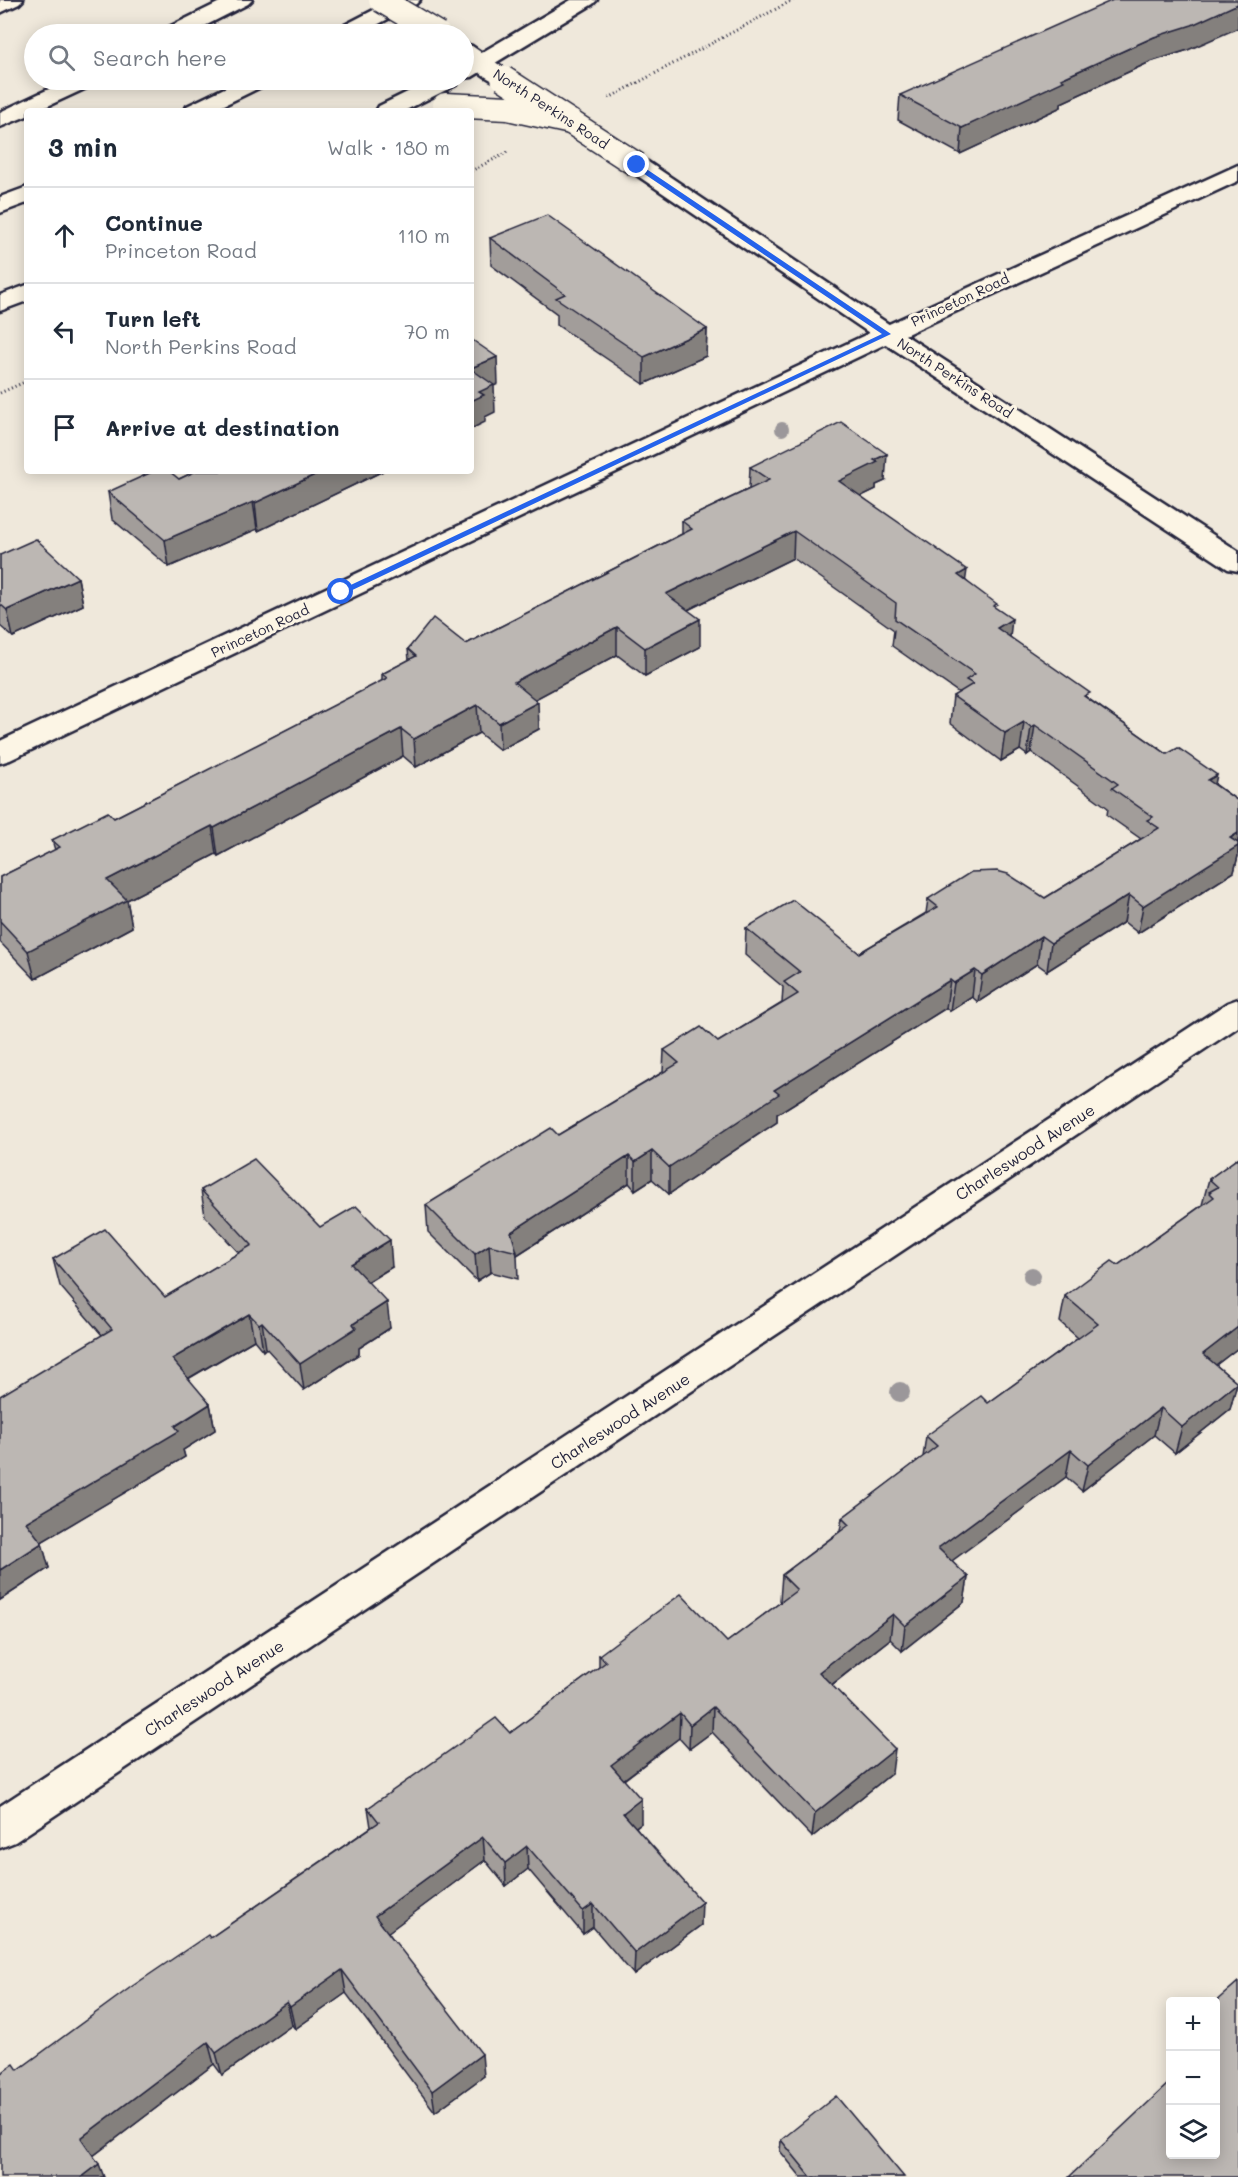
<!DOCTYPE html>
<meta charset="utf-8">
<style>
:root{--surface:#fff;--page:#f2f2f3;--text:#1f2937;--muted:#747a83;--line:#e0e1e3}
body{margin:0;font-family:Mali,sans-serif;background:var(--page);color:var(--text)}
.controls{position:absolute;right:18px;bottom:18px;display:grid;overflow:hidden;border-radius:6px;box-shadow:0 3px 15px #0003}
.controls button{width:54px;height:54px;display:grid;place-items:center;padding:0;border:0;border-bottom:2px solid var(--line);background:var(--surface);color:var(--text);font:30px sans-serif}
.stop{position:absolute;width:18px;height:18px;margin:-14px;border:4px solid #2563eb;border-radius:50%;background:#fff}
.stop.end{background:#2563eb;border-color:#fff;box-shadow:0 2px 6px #0008}
.list{margin:0;padding:0;list-style:none}
h2{display:flex;justify-content:space-between;align-items:center;height:78px;margin:0;padding:0 24px;font-size:26px}
h2 small{font-size:20px;font-weight:400;color:var(--muted)}
.list li{display:grid;grid-template-columns:39px 1fr auto;gap:18px;align-items:center;box-sizing:border-box;height:96px;padding:0 24px;border-top:2px solid var(--line)}
.list b{display:block;font-size:22px;white-space:nowrap}
.list p{margin:0;font-size:20px;white-space:nowrap;color:var(--muted)}
.list em{font-size:20px;font-style:normal;color:var(--muted)}
.icon{flex:none;width:33px;height:33px;fill:none;stroke:currentColor;stroke-width:2;stroke-linecap:round;stroke-linejoin:round}
.map{position:relative;flex:none;width:1238px;height:2177px;overflow:hidden}
.search{position:absolute;background:var(--surface);box-shadow:0 3px 15px #0003;left:24px;top:24px;width:450px;height:66px;display:flex;align-items:center;gap:15px;box-sizing:border-box;padding:0 21px;border-radius:33px;color:var(--muted);font-size:22px}
.panel{position:absolute;background:var(--surface);box-shadow:0 3px 15px #0003;left:24px;top:108px;width:450px;height:366px;border-radius:6px}
.map>svg:first-child{display:block}
.lines{fill:none;stroke-linecap:round;stroke-linejoin:round}
.minor-casing{stroke:#22223b;stroke-width:5}
.major-casing{stroke:#22223b;stroke-width:5}
.highway-casing{stroke:#22223b;stroke-width:5}
.path{stroke:#22223b;stroke-width:3;stroke-dasharray:1 3;stroke-linecap:butt}
.minor{fill:#fcf5e5;fill-rule:evenodd}
.major{fill:#fcf5e5;fill-rule:evenodd}
.highway{fill:#fcf5e5;fill-rule:evenodd}
.major-bridge-casing{stroke:#22223b;stroke-width:27;stroke-linecap:butt}
.highway-bridge-casing{stroke:#22223b;stroke-width:27;stroke-linecap:butt}
.major-bridge{stroke:#fcf5e5;stroke-width:24}
.highway-bridge{stroke:#fcf5e5;stroke-width:24}
.tree{fill:#9b979a}
.wall{fill:#a29d9a;stroke:#22223b;stroke-width:1.5}
.shaded-wall{fill:#84807d;stroke:#22223b;stroke-width:1.5}
.building{fill:#bcb7b3;stroke:#22223b;stroke-width:1.5}
.route{fill:#2563eb}
.labels{text-anchor:middle;stroke-width:6;stroke-linejoin:round;paint-order:stroke}
.far-street-label{font-size:14px;fill:#22223b;stroke:#fcf5e5}
.street-label{font-size:16px;fill:#22223b;stroke:#fcf5e5}
</style>
<div class="map">
<svg width="1238" height="2177" viewBox="0 0 1238 2177">
<rect width="100%" height="100%" fill="#efe8db"/>
<filter id="ink" filterUnits="userSpaceOnUse"><feTurbulence type="fractalNoise" baseFrequency=".0167" numOctaves="2"/><feDisplacementMap in="SourceGraphic" scale="12" xChannelSelector="R" yChannelSelector="G"/><feConvolveMatrix kernelMatrix="1 2 1 2 8 2 1 2 1" color-interpolation-filters="sRGB"/></filter>
<g filter="url(#ink)">
<g class="lines">
<g class="minor-casing">
<g id="minor">
<path d="M1238 165V181L896 339 10 760 0 763V741L878 329Z"/>
<path d="M1238 999V1027L15 1842 0 1848V1806L1227 1003Z"/>
</g>
</g>
<g class="major-casing">
<g id="major">
<path d="M464 44 472 46 511 73 514 78 511 83C493 87 478 70 464 61Z"/>
<path d="M637 158 645 160 896 329 1238 551V571L1228 569 878 339 629 170 626 165 629 160Z"/>
</g>
</g>
<g class="highway-casing">
<g id="highway">
<path d="M0 0H23L19 4 0 13Z"/>
<path d="M224 0H252L248 4 189 34H162L165 29Z"/>
<path d="M393 0H420L416 4 360 34H334L337 29Z"/>
<path d="M571 0H597L593 4 472 77 464 78V63Z"/>
<path d="M68 80H96L93 85 37 111H27V116L0 127V112Z"/>
<path d="M241 80H268L265 85 212 111H184L187 106Z"/>
<path d="M432 80H459L456 85 404 111H376L379 106Z"/>
<path d="M27 187V203L0 213V197Z"/>
<path d="M27 285V301L0 311V295Z"/>
</g>
</g>
<g class="path">
<path d="M609 98 793 0"/>
<path d="M471 171 510 151"/>
<path d="M0 393 27 381"/>
</g>
<use href="#minor" class="minor"/>
<use href="#major" class="major"/>
<use href="#highway" class="highway"/>
<g class="major-bridge-casing">
<g id="major-bridge">
<path d="M381 0 438 34"/>
<path d="M503 78 637 165"/>
</g>
</g>
<g class="highway-bridge-casing">
<path id="highway-bridge" d="M445 105 508 108 571 122"/>
</g>
<use href="#major-bridge" class="major-bridge"/>
<use href="#highway-bridge" class="highway-bridge"/>
</g>
<g class="tree">
<circle cx="782" cy="429" r="7"/>
<circle cx="1032" cy="1276" r="9"/>
<circle cx="900" cy="1392" r="10"/>
</g>
<g class="wall">
<path d="M1188 50 1150 62 1061 103V107L960 154 898 120 900 95Z"/>
<path d="M490 238 707 329 706 356 644 384 557 325V314L491 265Z"/>
<path d="M750 467 885 481 876 485V489L861 496 965 580 996 609 1010 637 1089 699 1167 754 1215 784 1238 801V856L1234 872 1138 933 1124 922 1047 971 1037 964 978 1002 972 997 950 1011 946 1008 777 1114V1122L669 1194 652 1179 635 1190 629 1183 517 1255 518 1279 491 1272 477 1281 428 1232 426 1205 558 1135 663 1072 664 1050 718 1042 782 1003 783 987 745 955 746 928 859 953 926 913 928 899 1045 898 1141 839 1107 815 1108 808 1031 752 1027 755 1020 750 1001 761 950 723 953 696 959 693 892 646 894 630 793 558 688 610 700 647 645 676 617 655 535 699 539 729 500 750 479 733 416 767 403 756 218 856 216 854 127 900 132 927 35 979 0 942V877L55 850 52 840 114 818 382 681V674L409 660 408 649 466 644 682 534V521L749 489Z"/>
<path d="M196 471H383L258 531 257 529 169 567 112 519 108 492 179 479Z"/>
<path d="M0 555 78 578 83 605 13 637 0 626Z"/>
<path d="M1238 1158V1348L1216 1365 1237 1383 1230 1409 1175 1453 1154 1435 1082 1491 1066 1477 951 1561 968 1577 964 1602 902 1651 890 1639 832 1685 892 1773 812 1837 712 1732 689 1749 679 1738 624 1780 641 1823 636 1827 701 1925 634 1975 593 1927 583 1934 528 1869 506 1886 485 1860 388 1932 484 2076 435 2112 346 1993 295 2029 292 2025 222 2075 214 2064 93 2156 18 2070 371 1827 368 1808 510 1733 599 1667V1655L727 1642 781 1602 780 1600 782 1575 840 1531 842 1518 923 1457 926 1436 988 1403 1078 1338 1060 1322 1065 1296 1118 1265 1202 1205 1209 1179Z"/>
<path d="M201 1190 320 1227 392 1267 368 1282 390 1328 359 1348V1354L304 1390 266 1348 263 1351 254 1340 188 1379 210 1404 215 1430 183 1450 185 1457 41 1542 49 1568 0 1600 102 1335 60 1286 53 1259 165 1297 239 1253 205 1216Z"/>
<path d="M781 2140 904 2177H801L780 2151Z"/>
</g>
<g class="shaded-wall">
<path d="M1238 4V28L1188 50 1150 62 1061 103V107L960 154 962 128 1061 79 1154 37Z"/>
<path d="M707 329 706 356 644 384V357Z"/>
<path d="M497 357 498 384 494 386 495 412 485 417V422L471 429V368Z"/>
<path d="M887 454 885 481 876 485V489L837 508 839 481 874 460Z"/>
<path d="M323 471H383L258 531 255 503Z"/>
<path d="M253 502 257 529 169 567 165 540Z"/>
<path d="M794 531 793 558 665 621 666 594Z"/>
<path d="M967 570 963 598 958 575Z"/>
<path d="M78 578 83 605 13 637 7 610Z"/>
<path d="M700 619V647L645 676V648Z"/>
<path d="M1012 619 1009 647 997 628Z"/>
<path d="M617 627V655L515 710 514 682Z"/>
<path d="M538 702 539 729 500 750 499 723Z"/>
<path d="M477 705 479 733 416 767 414 739Z"/>
<path d="M1024 722 1020 750 1001 761 1005 733Z"/>
<path d="M1035 725 1031 752 1027 755 1031 727Z"/>
<path d="M401 729 403 756 218 856 214 828Z"/>
<path d="M1217 775 1211 803 1208 780Z"/>
<path d="M212 826 216 854 127 900 132 927 35 979 28 951 107 880Z"/>
<path d="M1238 833V856L1234 872 1138 933 1143 906 1230 838Z"/>
<path d="M1129 895 1124 922 1047 971 1051 943Z"/>
<path d="M1041 936 1037 964 978 1002 982 975Z"/>
<path d="M975 970 972 997 950 1011 954 983Z"/>
<path d="M950 980 946 1008 777 1114V1122L669 1194V1167L774 1090Z"/>
<path d="M652 1151V1179L635 1190V1162Z"/>
<path d="M629 1156V1183L517 1255 511 1232Z"/>
<path d="M390 1240 392 1267 354 1290 351 1264Z"/>
<path d="M489 1245 491 1272 477 1281 475 1254Z"/>
<path d="M387 1302 390 1328 359 1348V1354L304 1390 300 1364 353 1324Z"/>
<path d="M249 1314 254 1340 177 1385 172 1359Z"/>
<path d="M262 1322 266 1348 263 1351 259 1324Z"/>
<path d="M1238 1327V1348L1196 1380 1203 1354Z"/>
<path d="M1237 1383 1230 1409 1175 1453 1182 1427Z"/>
<path d="M210 1404 215 1430 183 1450 185 1457 33 1547 26 1522Z"/>
<path d="M1161 1408 1154 1435 1082 1491 1088 1465Z"/>
<path d="M1071 1450 1066 1477 934 1574 938 1548Z"/>
<path d="M42 1543 49 1568 0 1600V1570Z"/>
<path d="M968 1577 964 1602 902 1651 905 1626Z"/>
<path d="M893 1614 890 1639 817 1696 819 1672Z"/>
<path d="M713 1707 712 1732 689 1749 690 1725Z"/>
<path d="M680 1713 679 1738 611 1789V1765Z"/>
<path d="M895 1749 892 1773 812 1837 815 1813Z"/>
<path d="M641 1799V1823L623 1836V1813Z"/>
<path d="M483 1837 485 1860 379 1939 375 1916Z"/>
<path d="M527 1846 528 1869 506 1886 505 1863Z"/>
<path d="M702 1902 701 1925 634 1975 635 1953Z"/>
<path d="M593 1904V1927L583 1934V1911Z"/>
<path d="M342 1970 346 1993 295 2029 290 2007Z"/>
<path d="M287 2002 292 2025 222 2075 216 2053Z"/>
<path d="M208 2042 214 2064 89 2159 81 2138Z"/>
<path d="M482 2054 484 2076 435 2112 432 2091Z"/>
<path d="M99 2164 104 2177H82Z"/>
</g>
<g class="building">
<path d="M1113 0H1238V4L1192 25 1154 37 1061 79 1064 81 962 128 900 95Z"/>
<path d="M547 215 707 329 644 357 556 298 565 294 490 238Z"/>
<path d="M471 339 497 357 471 368Z"/>
<path d="M471 369 494 385 479 392 484 395 471 401Z"/>
<path d="M841 422 887 454 874 460 878 462 839 481 967 570 958 575 997 604 993 606 1012 619 997 628 1090 693 1084 696 1167 754 1178 748 1217 775 1208 780 1238 801V833L1230 838 1238 843V846L1143 906 1129 895 1051 943 1041 936 982 975 975 970 954 983 950 980 774 1090 779 1094 669 1167 652 1151 635 1162 629 1156 511 1232 517 1252 489 1245 475 1254 426 1205 551 1128 558 1135 679 1063 664 1050 701 1027 718 1042 798 994 784 982 800 972 746 928 793 900 859 953 938 907 928 899 971 872 997 871 1008 874 1045 898 1159 828 1147 820 1153 817 1112 788 1118 784 1035 725 1031 727 1024 722 1005 733 953 696 973 684 966 680 975 674 895 619 896 603 794 531 666 594 700 619 645 648 617 627 514 682 538 702 499 723 477 705 414 739 401 729 214 828 212 826 107 880 127 900 28 951 0 921V877L60 847 52 840 108 812 114 818 387 678 382 674 416 656 408 649 433 618 466 644 692 529 682 521 769 480 750 467Z"/>
<path d="M154 471H169L179 479 196 471H323L255 503 253 502 165 540 108 492Z"/>
<path d="M36 539 78 578 7 610 0 604V555Z"/>
<path d="M1238 1158V1327L1203 1354 1237 1383 1182 1427 1161 1408 1088 1465 1071 1450 938 1548 968 1577 905 1626 893 1614 819 1672 895 1749 815 1813 713 1707 690 1725 680 1713 611 1765 641 1799 623 1813 702 1902 635 1953 593 1904 583 1911 527 1846 505 1863 483 1837 375 1916 482 2054 432 2091 342 1970 290 2007 287 2002 216 2053 208 2042 81 2138 99 2164 82 2177H0V2074L14 2064 18 2070 131 1987 208 1935 210 1938 379 1822 368 1808 496 1718 510 1733 606 1662 599 1655 681 1594 727 1642 797 1590 782 1575 849 1525 842 1518 937 1446 926 1436 981 1396 988 1403 1098 1324 1065 1296 1112 1261 1118 1265 1214 1197 1209 1192 1218 1187 1209 1179Z"/>
<path d="M254 1159 320 1227 356 1206 390 1240 351 1264 387 1302 353 1324 356 1328 300 1364 262 1322 259 1324 249 1314 172 1359 210 1404 175 1426 179 1431 26 1522 42 1543 0 1570V1396L112 1329 53 1259 105 1229 165 1297 252 1245 201 1190Z"/>
<path d="M1238 1982V2177H1069L1170 2082V2154H1215V2002Z"/>
<path d="M836 2096 904 2177H811L781 2140Z"/>
</g>
</g>
<path class="route" d="M634 164H639L891 334 344 594H338V591L882 334 634 167Z"/>
<g class="labels">
<g class="far-street-label">
<text transform="translate(551 109) rotate(33)" y="5">North Perkins Road</text>
<text transform="translate(960 300) rotate(-25)" y="5">Princeton Road</text>
<text transform="translate(955 378) rotate(33)" y="5">North Perkins Road</text>
<text transform="translate(260 631) rotate(-25)" y="5">Princeton Road</text>
</g>
<g class="street-label">
<text transform="translate(1025 1152) rotate(-33)" y="6">Charleswood Avenue</text>
<text transform="translate(620 1421) rotate(-33)" y="6">Charleswood Avenue</text>
<text transform="translate(214 1688) rotate(-33)" y="6">Charleswood Avenue</text>
</g>
</g>
</svg>
<div class="controls">
<button>+</button>
<button>−</button>
<button><svg class="icon" aria-label="layers" viewBox="0 0 24 24"><path d="M12 4l9 5-9 5-9-5zM3 14l9 5 9-5"/></svg></button>
</div>
<div class="stop" style="left:341px;top:592px"></div>
<div class="stop end" style="left:637px;top:165px"></div>
<div class="search"><svg class="icon" aria-label="search" viewBox="0 0 24 24"><circle cx="10" cy="10" r="6"/><path d="M15 15l6 6"/></svg>Search here</div>
<section class="panel">
<h2>3 min<small>Walk · 180 m</small></h2>
<ul class="list">
<li><svg class="icon" aria-label="ahead" viewBox="0 0 24 24"><path d="M12 20V5M6 11l6-6 6 6"/></svg><div><b>Continue</b><p>Princeton Road</p></div><em>110 m</em></li>
<li><svg class="icon" aria-label="left" viewBox="0 0 24 24"><path d="M17 20v-9H6M10 6l-5 5 5 5"/></svg><div><b>Turn left</b><p>North Perkins Road</p></div><em>70 m</em></li>
<li><svg class="icon" aria-label="arrive" viewBox="0 0 24 24"><path d="M6 21V4h12l-3 4 3 4H6"/></svg><div><b>Arrive at destination</b></div></li>
</ul>
</section>
</div>
